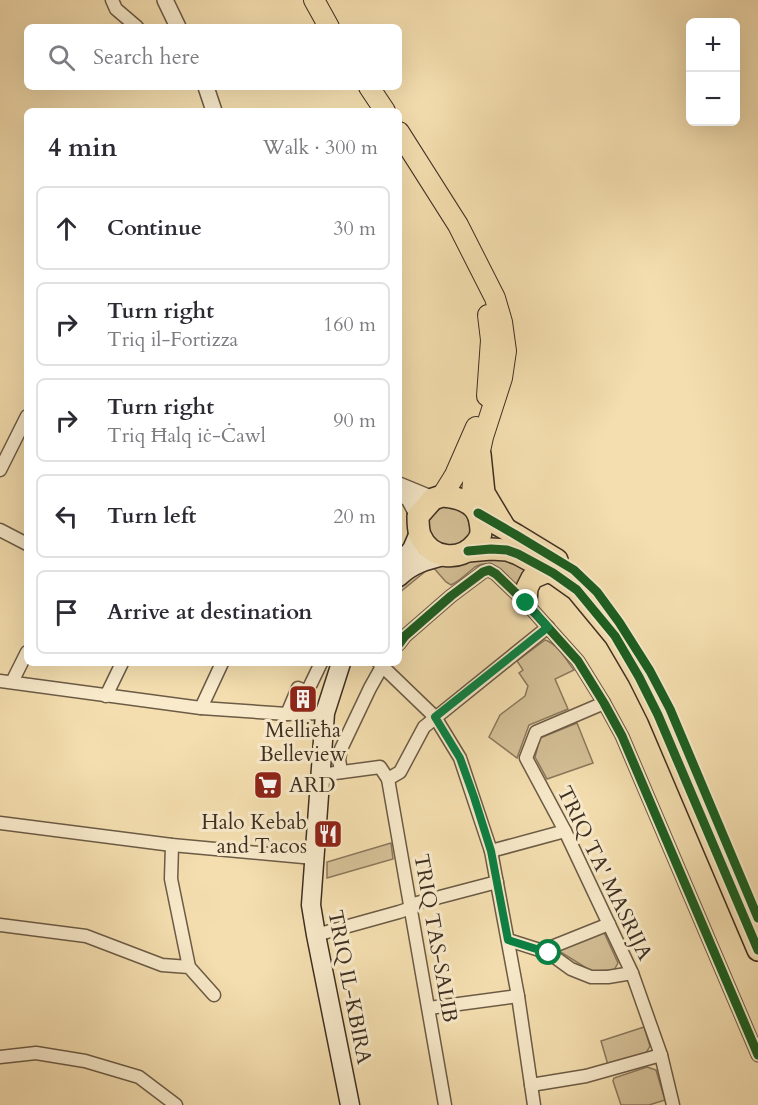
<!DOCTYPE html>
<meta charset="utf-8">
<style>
:root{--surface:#fff;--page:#f2f2f3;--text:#2b2b33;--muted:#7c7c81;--line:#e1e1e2}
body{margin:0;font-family:Cardo,serif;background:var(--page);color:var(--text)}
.controls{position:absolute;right:18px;top:18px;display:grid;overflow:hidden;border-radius:9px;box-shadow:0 6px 24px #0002}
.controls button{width:54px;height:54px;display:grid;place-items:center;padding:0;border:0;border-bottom:2px solid var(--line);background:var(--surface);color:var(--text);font:30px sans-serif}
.stop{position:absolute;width:18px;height:18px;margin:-14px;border:4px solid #0b8043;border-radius:50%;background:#fff}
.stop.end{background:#0b8043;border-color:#fff;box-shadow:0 2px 6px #0008}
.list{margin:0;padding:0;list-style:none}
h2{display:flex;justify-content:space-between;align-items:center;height:78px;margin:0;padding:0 24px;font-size:26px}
h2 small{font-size:20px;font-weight:400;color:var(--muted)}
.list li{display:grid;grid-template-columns:39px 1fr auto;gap:18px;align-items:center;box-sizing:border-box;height:84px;margin:0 12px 12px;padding:0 12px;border:2px solid var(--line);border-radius:9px}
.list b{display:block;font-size:22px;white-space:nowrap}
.list p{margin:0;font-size:20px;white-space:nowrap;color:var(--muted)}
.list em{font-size:20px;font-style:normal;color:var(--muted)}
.icon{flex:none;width:33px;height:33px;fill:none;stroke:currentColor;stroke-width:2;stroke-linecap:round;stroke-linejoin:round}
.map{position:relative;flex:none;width:758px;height:1105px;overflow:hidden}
.search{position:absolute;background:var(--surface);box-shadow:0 6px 24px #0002;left:24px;top:24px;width:378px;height:66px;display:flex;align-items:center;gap:15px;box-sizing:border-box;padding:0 21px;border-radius:9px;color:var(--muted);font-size:22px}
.panel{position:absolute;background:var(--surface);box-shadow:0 6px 24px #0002;left:24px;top:108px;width:378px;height:558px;border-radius:9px}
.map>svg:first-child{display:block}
.green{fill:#d5c097;stroke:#8a785c;stroke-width:1.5}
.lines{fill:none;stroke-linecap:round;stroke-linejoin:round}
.minor-casing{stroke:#6c5b45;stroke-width:15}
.tertiary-casing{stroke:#6c5b45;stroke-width:18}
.secondary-casing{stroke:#3e2f22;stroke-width:21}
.primary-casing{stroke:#3e2f22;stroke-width:22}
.trunk-casing{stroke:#3e2f22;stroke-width:24}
.minor{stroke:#f8eacb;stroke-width:12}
.tertiary{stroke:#f8eacb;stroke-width:15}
.secondary{stroke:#f8eacb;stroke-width:18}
.primary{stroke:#f4deaf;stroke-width:20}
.trunk{stroke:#f4deaf;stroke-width:21}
.cycleway-casing{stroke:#f8eacb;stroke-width:13}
.cycleway{stroke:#1b5e20;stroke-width:9}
.route{stroke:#0b8043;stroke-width:8}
.labels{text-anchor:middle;stroke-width:6;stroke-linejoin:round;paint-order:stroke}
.poi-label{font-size:21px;fill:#3e2f22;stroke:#f8eacb}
.street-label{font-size:21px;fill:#3e2f22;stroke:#f8eacb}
</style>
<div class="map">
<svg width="758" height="1105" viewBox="0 0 758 1105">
<rect width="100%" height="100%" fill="#f4deaf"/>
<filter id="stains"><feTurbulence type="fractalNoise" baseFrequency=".00333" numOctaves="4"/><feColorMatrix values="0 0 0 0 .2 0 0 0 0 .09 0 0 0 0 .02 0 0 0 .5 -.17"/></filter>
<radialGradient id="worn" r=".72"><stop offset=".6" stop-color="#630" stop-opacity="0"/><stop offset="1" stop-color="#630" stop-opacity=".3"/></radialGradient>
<g class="green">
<path d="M445 506C449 507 455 507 459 509 469 514 473 530 467 539 464 542 459 545 455 548L435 545C431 534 424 525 432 516 436 511 439 508 445 506Z"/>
<path d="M493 554 524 560 535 567V570L525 577 522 591 519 590C508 578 494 555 475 567 467 573 461 580 451 585L446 582 432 566 399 593V581C408 573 415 568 426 564Z"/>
<path d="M545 640C558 644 566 660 574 670L555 679 568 709 529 725 517 758 489 737 500 715 525 696 528 686 519 673 523 670 517 661Z"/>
<path d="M577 723 593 763 547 779 535 757 540 738Z"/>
<path d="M391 843 393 859 327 878V862Z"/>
<path d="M602 928 618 963 614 970 591 971 559 951 569 942Z"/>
<path d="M644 1027 650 1046 646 1053 608 1065 601 1041Z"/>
<path d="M647 1067 656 1070 665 1100 649 1105H621L613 1081 614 1078Z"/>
</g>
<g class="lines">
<g class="minor-casing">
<g id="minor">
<path d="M112 0 116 9 137 27"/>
<path d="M0 470 27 416"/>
<path d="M0 530 27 544"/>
<path d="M399 644 405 636 451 596 483 572 489 570 496 574 526 603 578 661 604 703 622 736 758 1055"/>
<path d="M379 663 435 717 460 758 491 851 518 996 534 1105"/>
<path d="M0 681 201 708 287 714 325 713"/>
<path d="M12 682 27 652"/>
<path d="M106 696 122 663"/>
<path d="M604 703 536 732 526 758 565 831 632 973 661 1055 673 1105"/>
<path d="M201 708 222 663"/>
<path d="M287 714 298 688 307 692 321 663"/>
<path d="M341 772 339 759 341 749 370 688 384 663"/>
<path d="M320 775 380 767 388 779 445 1105"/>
<path d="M388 779 400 772 424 727 548 627"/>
<path d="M0 823 172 845 314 858"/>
<path d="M172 845 171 879 189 967"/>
<path d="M491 851 565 831"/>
<path d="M0 925 86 936 162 965 189 967 214 995"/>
<path d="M316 935 399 912 411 908 417 903 497 882"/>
<path d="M508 940 549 953 571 969 591 977H608L632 973"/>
<path d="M549 953 554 946 609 924"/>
<path d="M429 1008 518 996"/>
<path d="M0 1057 36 1053 85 1061 139 1077 176 1105"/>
<path d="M531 1085 586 1076 661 1055"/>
</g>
</g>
<g class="tertiary-casing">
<g id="tertiary">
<path d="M165 0 178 27"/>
<path d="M206 87 214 111"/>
<path d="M399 485 433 499"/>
<path d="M399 492 409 499 418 516"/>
</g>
</g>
<g class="secondary-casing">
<g id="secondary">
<path d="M399 566 412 549 419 533"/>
<path d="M399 577C412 564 427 560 444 556"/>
<path d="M341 663 325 713 311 905 316 935 350 1105"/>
</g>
</g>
<g class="primary-casing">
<g id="primary">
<path d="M314 0 329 27"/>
<path d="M369 87 385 111"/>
<path d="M399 132 458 225 495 298 502 322 506 351 502 378 483 437 473 482 471 504"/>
<path d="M487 396 491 340 488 315"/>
<path d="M442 496 455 475 476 427"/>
</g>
</g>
<g class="trunk-casing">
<g id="trunk">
<path d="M480 454 484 493 505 528"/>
<path d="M442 496C457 497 474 501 479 517 480 522 481 526 481 531 481 536 479 540 476 543 460 563 430 559 420 535 418 529 418 522 418 516L433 499Z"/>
<path d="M478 513 516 535 557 560"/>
<path d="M468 551 491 549 507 550 518 554 553 573 577 590 615 636 639 677 658 715 758 950"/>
<path d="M526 603 527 588 532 578 546 572 553 573"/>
</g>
</g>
<use href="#minor" class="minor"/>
<use href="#tertiary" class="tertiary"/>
<use href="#secondary" class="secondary"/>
<use href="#primary" class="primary"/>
<use href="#trunk" class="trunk"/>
<g class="cycleway-casing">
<g id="cycleway">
<path d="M478 513 516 535 574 570 597 592 619 622 650 671 670 709 758 918"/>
<path d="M468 551 491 549 507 550 518 554 553 573 577 590 615 636 639 677 658 715 758 950"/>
<path d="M399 644 405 636 451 596 483 572 489 570 496 574 526 603 578 661 604 703 622 736 758 1055"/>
</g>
</g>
<use href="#cycleway" class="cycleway"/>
</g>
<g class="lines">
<path class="route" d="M526 603 548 627 435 717 460 758 474 797 491 851 508 940 549 953"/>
</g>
<defs>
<g id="building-square" transform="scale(1.5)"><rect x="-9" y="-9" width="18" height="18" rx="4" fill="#8f2418" stroke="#f8eacb"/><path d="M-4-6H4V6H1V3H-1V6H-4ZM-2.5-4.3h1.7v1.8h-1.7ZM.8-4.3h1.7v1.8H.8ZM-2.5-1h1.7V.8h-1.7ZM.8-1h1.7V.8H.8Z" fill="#fff"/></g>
<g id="supermarket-square" transform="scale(1.5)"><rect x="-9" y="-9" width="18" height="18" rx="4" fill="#8f2418" stroke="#f8eacb"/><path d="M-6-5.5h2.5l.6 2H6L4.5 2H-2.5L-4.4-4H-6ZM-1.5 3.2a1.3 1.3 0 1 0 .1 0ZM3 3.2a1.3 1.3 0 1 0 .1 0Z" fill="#fff"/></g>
<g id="restaurant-square" transform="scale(1.5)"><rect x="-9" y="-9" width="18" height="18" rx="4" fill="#8f2418" stroke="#f8eacb"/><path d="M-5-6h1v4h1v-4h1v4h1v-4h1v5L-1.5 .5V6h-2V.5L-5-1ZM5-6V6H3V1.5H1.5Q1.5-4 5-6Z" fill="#fff"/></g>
</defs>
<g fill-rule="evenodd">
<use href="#building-square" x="303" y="699"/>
<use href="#supermarket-square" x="268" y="785"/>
<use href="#restaurant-square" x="328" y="834"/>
</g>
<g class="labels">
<g class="poi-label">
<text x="303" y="737">Mellieħa<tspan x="303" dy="24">Belleview</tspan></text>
<text x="289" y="792" text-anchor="start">ARD</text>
<text x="307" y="829" text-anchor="end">Halo Kebab<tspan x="307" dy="24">and Tacos</tspan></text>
</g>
<g class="street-label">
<text transform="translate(605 873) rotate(64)" y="7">TRIQ TA' MASRIJA</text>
<text transform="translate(436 938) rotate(80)" y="7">TRIQ TAS-SALIB</text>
<text transform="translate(350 987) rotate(79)" y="7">TRIQ IL-KBIRA</text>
</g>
</g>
<rect width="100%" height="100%" filter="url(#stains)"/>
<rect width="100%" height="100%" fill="url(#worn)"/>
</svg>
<div class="controls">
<button>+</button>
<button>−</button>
</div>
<div class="stop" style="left:549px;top:953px"></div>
<div class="stop end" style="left:526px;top:603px"></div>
<div class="search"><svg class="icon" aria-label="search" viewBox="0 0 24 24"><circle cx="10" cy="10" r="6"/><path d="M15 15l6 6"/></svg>Search here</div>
<section class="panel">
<h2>4 min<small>Walk · 300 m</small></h2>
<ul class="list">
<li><svg class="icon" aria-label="ahead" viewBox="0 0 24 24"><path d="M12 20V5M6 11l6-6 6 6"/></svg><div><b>Continue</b></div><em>30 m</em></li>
<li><svg class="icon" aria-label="right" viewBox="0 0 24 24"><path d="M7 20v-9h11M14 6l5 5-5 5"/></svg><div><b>Turn right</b><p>Triq il-Fortizza</p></div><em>160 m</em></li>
<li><svg class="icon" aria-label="right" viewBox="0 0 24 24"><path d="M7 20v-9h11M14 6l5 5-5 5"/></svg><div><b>Turn right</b><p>Triq Ħalq iċ-Ċawl</p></div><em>90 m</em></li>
<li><svg class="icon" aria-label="left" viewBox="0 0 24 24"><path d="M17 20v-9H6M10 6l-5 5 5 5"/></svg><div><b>Turn left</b></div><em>20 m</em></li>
<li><svg class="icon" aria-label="arrive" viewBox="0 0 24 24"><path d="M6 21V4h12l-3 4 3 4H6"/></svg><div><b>Arrive at destination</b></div></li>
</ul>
</section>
</div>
